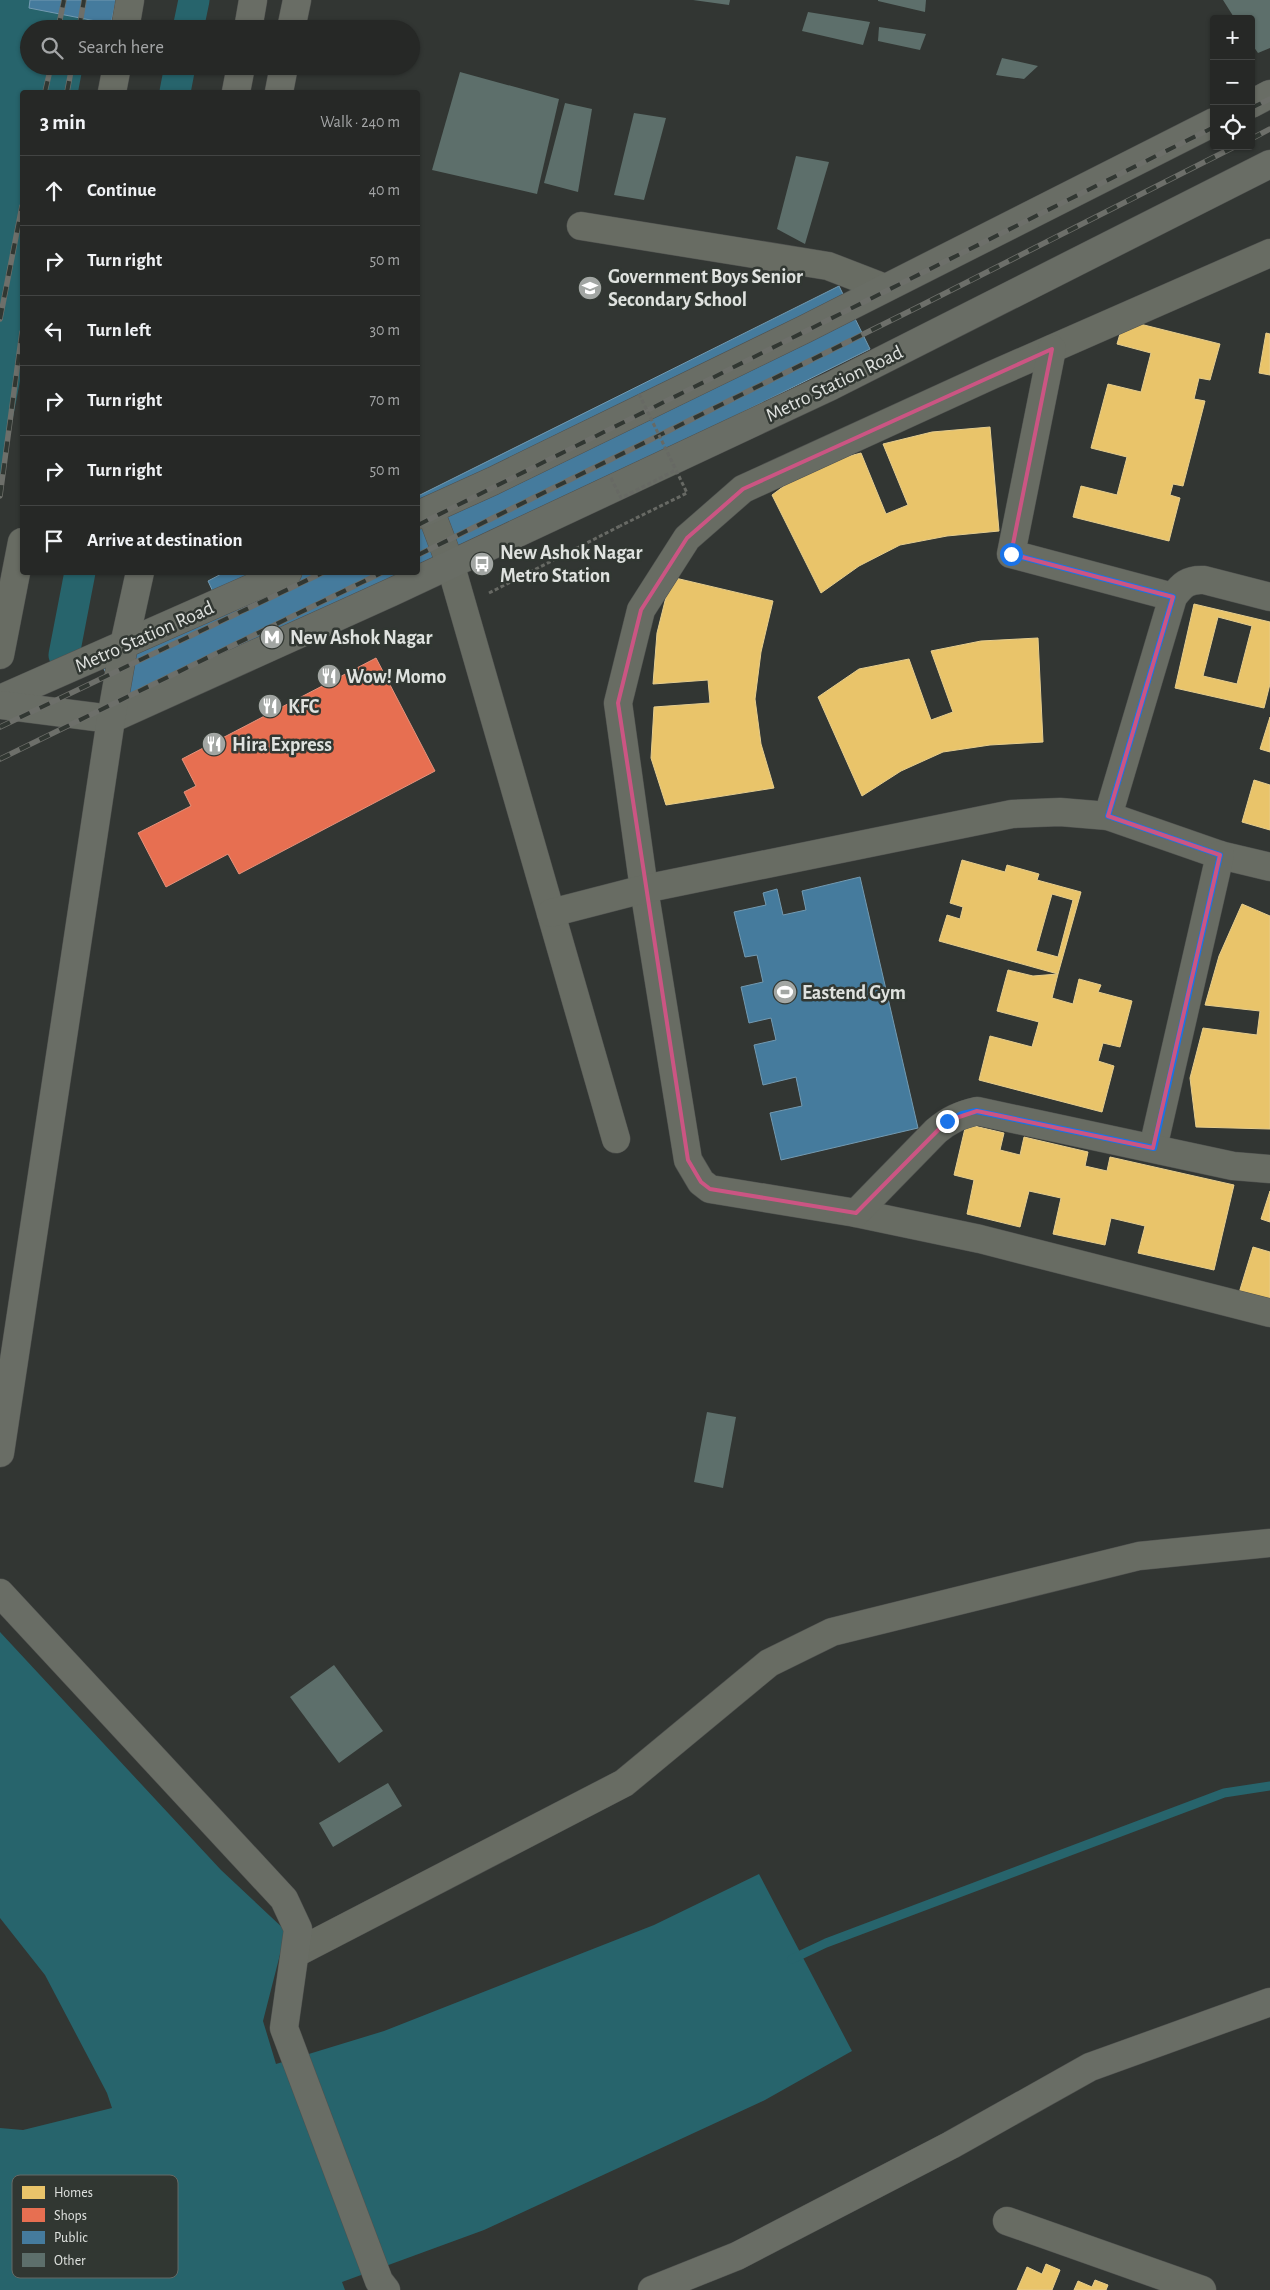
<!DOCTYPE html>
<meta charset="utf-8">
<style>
:root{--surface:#262826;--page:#2e302e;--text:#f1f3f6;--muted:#a4a6a7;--line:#424443}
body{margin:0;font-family:"Alegreya Sans",sans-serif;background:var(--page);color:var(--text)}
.controls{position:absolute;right:15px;top:15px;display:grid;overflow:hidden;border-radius:5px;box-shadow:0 1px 4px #0004}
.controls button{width:45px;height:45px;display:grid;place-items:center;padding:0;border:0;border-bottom:1px solid var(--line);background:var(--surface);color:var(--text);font:25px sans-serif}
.stop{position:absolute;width:15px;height:15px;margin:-11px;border:4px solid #1a73e8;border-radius:50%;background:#fff}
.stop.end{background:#1a73e8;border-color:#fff;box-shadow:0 1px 5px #0008}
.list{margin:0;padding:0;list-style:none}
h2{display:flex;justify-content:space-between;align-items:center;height:65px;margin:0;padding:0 20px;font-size:21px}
h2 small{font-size:16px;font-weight:400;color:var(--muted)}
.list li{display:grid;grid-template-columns:32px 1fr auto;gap:15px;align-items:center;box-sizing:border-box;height:70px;padding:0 20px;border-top:1px solid var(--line)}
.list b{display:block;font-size:19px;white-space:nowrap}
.list em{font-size:16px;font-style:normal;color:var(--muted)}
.icon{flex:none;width:28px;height:28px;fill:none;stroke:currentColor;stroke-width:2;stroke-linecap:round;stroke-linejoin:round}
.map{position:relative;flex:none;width:1270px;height:2290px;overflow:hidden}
.search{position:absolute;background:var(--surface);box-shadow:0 1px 4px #0004;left:20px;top:20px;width:400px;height:55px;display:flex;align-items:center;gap:12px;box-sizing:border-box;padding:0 18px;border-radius:28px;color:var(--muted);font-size:19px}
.panel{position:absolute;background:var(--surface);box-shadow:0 1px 4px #0004;left:20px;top:90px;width:400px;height:485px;border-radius:5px}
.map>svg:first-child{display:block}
.water{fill:#27646c}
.homes{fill:#e9c46a;stroke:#e6cd8d;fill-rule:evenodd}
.shops{fill:#e76f51;stroke:#e5927c}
.public{fill:#457b9d;stroke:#739ab1}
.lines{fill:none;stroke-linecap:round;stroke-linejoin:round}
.stream{stroke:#27646c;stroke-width:9}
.canal{stroke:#27646c;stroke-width:31}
.building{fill:#5d6f6b}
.street-casing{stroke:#4f514f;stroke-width:29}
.secondary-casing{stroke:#4f514f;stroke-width:29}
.path{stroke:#676964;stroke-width:3;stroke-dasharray:4 2.5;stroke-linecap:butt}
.street{stroke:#686c63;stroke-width:28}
.secondary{stroke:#696d65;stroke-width:28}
.rail-casing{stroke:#6d6f6a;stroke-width:5.5}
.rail{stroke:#313732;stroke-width:4;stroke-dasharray:11;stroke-linecap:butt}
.path-bridge{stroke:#676964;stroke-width:3;stroke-dasharray:4 2.5;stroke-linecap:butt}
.route{stroke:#1a73e8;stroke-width:6}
.marked{fill:none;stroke:#cb5583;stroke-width:4;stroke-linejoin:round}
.labels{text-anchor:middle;stroke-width:5;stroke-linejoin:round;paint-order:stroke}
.poi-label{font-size:20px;font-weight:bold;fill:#dfe2df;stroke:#313732;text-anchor:start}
.street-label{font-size:20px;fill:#dfe2df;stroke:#313732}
.key{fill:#313732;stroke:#656a66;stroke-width:1}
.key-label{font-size:14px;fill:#dfe2df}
</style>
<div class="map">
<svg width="1270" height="2290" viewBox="0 0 1270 2290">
<rect width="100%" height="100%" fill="#323633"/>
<g class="water">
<path d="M0 0H96L90 29H29V66H83L78 92H22V371L0 484Z"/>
<path d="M0 1632 221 1870 286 1931 263 2021 276 2064 384 2031 654 1925 759 1874 852 2051 765 2100 484 2230 342 2282 345 2290H0V2128L23 2130 112 2108 107 2093 45 1975 0 1918Z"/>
</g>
<g class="homes">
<path d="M1124 320 1220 344 1210 380 1199 378 1194 399 1205 401 1183 486 1173 484 1170 495 1180 498 1169 541 1073 517 1081 486 1117 495 1127 457 1091 448 1108 384 1141 392 1151 353 1117 344Z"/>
<path d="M1266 333 1270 334V375L1259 373Z"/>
<path d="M990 427 999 531 947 536 900 545 859 566 821 593 772 495 811 466 861 453 886 514 908 505 883 444 932 432Z"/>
<path d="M671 577 773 601 761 652 755 699 761 744 774 788 666 805 651 758 654 707 710 703 708 680 653 684 657 633Z"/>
<path d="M1194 604 1270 622V684L1264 708 1175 688ZM1218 617 1252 626 1237 684 1203 676Z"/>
<path d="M1038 638 1043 742 990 745 943 752 901 771 862 796 818 697 859 669 909 659 931 720 953 712 931 651 981 641Z"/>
<path d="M1270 717V752L1260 749Z"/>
<path d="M1254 780 1270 785V830L1242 822Z"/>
<path d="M962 860 1005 872 1007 865 1039 874 1037 880 1081 892 1058 974 939 941 947 915 960 919 963 907 950 903ZM1052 894 1073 900 1058 957 1036 951Z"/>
<path d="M1242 904 1270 916V1129L1196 1127 1190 1078 1203 1028 1257 1035 1260 1011 1205 1005 1219 956Z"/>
<path d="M1008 970 1033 976 1058 974 1052 998 1073 1004 1079 979 1101 985 1098 992 1132 1001 1120 1047 1103 1043 1098 1061 1114 1066 1102 1112 979 1080 990 1036 1032 1047 1039 1022 997 1011Z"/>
<path d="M966 1124 1004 1133 1000 1150 1020 1155 1024 1137 1088 1152 1085 1166 1107 1171 1110 1157 1234 1185 1214 1270 1138 1253 1145 1226 1111 1218 1105 1245 1053 1234 1061 1198 1029 1191 1020 1227 967 1214 974 1180 954 1175Z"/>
<path d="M1270 1191V1222L1261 1219Z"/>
<path d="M1253 1247 1270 1252V1302L1239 1293Z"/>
<path d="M1046 2264 1060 2270 1052 2290H1017L1027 2267 1042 2274Z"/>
<path d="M1095 2280 1108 2285 1106 2290H1074L1078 2281 1092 2287Z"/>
</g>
<path class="shops" d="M376 658 435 771 239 874 228 854 166 887 138 833 191 806 184 792 196 786 182 759Z"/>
<g class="public">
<path d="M30 0H116L111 24 29 8Z"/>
<path d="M839 286 870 349 128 717 97 655 215 596 208 581 225 572H418V496Z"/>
<path d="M860 877 918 1128 781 1160 770 1113 802 1106 796 1077 763 1085 754 1045 776 1040 771 1018 749 1023 741 987 763 982 757 955 745 957 734 912 766 905 763 893 777 889 783 915 806 910 802 891Z"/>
</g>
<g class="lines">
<path class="stream" d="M792 1959 826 1943 1224 1793 1270 1786"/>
<g class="canal">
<path d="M188 29 194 0"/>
<path d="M175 92 180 66"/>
<path d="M64 655 80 572"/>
</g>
</g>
<g class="building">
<path d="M693 0H730L729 5Z"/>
<path d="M926 0 925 12 878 1V0Z"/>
<path d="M1223 0H1270V48L1258 53 1251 43V19H1235Z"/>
<path d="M808 12 870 22 863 45 802 31Z"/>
<path d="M879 27 926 34 920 50 878 41Z"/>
<path d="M1002 58 1038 66 1024 79 996 75Z"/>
<path d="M460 72 559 99 537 194 432 170Z"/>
<path d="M565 103 592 109 578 192 544 183Z"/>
<path d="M634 113 666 118 644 200 614 195Z"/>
<path d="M796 156 829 162 805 244 777 229Z"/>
<path d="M707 1412 736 1417 723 1488 694 1482Z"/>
<path d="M334 1665 383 1731 339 1763 290 1697Z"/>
<path d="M388 1783 402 1806 333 1847 319 1823Z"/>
</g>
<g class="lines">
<g class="street-casing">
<g id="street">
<path d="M125 29 130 0"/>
<path d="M112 92 117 66"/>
<path d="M581 226 828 266 885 288"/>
<path d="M1270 253 992 375 743 489 687 538 641 610 618 703 644 889 688 1160 701 1182 710 1189 856 1213 980 1239 1270 1313"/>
<path d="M1052 349 1011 554 1173 597"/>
<path d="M430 510 450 563 616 1139"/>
<path d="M0 655 22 542"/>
<path d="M1108 816 1173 597C1182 585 1188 579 1204 580L1270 597"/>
<path d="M551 913 644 889 1012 814 1060 812 1108 816 1220 855 1270 867"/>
<path d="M1153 1148 1220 855"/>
<path d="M856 1213 936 1131C949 1120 960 1115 977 1111L1233 1166 1270 1169"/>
<path d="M296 1953 624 1783 769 1663 832 1632 1139 1556 1270 1543"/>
<path d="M1007 2221 1202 2290"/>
</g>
</g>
<g class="secondary-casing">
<g id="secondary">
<path d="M248 29 253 0"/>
<path d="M291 29 297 0"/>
<path d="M236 92 241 66"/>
<path d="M279 92 284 66"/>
<path d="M1251 104 1270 94"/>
<path d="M418 515 493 481 805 329 1214 122"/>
<path d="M0 699 288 572"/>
<path d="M0 705 111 719 392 592 831 386 1270 164"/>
<path d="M0 1453 111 719 124 645 140 572"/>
<path d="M0 1593 284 1899 298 1929 284 2028 379 2281 386 2290"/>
<path d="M652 2290 737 2256 951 2145 1090 2067 1270 2002"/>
</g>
</g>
<path class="path" d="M489 593 620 526"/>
<use href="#street" class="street"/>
<use href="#secondary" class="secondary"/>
<g class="rail-casing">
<g id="rail">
<path d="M58 29 64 0"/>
<path d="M79 29 84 0"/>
<path d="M45 92 51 66"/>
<path d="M67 92 72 66"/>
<path d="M1251 108 1270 99"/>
<path d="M1251 139 1270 129"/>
<path d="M0 319 22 206"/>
<path d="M0 496 22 332"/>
<path d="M418 525 1214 127"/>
<path d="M418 555 914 309 1236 146"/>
<path d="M0 727 324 572"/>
<path d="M0 759 383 572"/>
</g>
</g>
<use href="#rail" class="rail"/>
<g class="path-bridge">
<path d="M639 394 676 470"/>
<path d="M611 478 621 498 676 470 687 493 620 526"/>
</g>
</g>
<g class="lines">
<path class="route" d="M947 1121 962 1114 976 1111 1154 1148 1220 855 1108 816 1173 597 1011 554"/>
</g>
<path class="marked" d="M1052 349 1011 554 1173 597 1108 816 1220 855 1153 1148 977 1111 947 1121 856 1213 710 1189 701 1182 688 1160 618 703 641 610 687 538 743 489Z"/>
<defs>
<g id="school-disc" transform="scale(1.25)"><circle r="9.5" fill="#a2a6a3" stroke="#313732"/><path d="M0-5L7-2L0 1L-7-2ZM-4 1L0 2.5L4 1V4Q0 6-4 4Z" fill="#fff"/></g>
<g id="bus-disc" transform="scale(1.25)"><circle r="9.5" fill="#a2a6a3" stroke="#313732"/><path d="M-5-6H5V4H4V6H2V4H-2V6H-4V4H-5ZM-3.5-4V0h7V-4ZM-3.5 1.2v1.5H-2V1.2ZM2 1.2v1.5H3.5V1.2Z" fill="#fff"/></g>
<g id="metro-disc" transform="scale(1.25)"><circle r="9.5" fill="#a2a6a3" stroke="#313732"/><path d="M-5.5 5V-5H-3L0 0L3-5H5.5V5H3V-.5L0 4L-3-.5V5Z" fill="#fff"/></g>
<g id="restaurant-disc" transform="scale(1.25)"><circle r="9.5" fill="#a2a6a3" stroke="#313732"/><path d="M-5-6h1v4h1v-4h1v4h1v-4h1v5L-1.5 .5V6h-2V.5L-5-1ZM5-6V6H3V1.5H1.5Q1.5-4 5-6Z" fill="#fff"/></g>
<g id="stadium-disc" transform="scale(1.25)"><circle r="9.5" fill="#a2a6a3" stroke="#313732"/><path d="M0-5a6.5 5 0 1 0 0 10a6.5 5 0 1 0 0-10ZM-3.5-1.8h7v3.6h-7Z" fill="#fff"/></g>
</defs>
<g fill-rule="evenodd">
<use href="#school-disc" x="590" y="288"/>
<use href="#bus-disc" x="482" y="564"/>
<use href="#metro-disc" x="272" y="637"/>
<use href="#restaurant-disc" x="329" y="676"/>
<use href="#restaurant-disc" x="270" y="706"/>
<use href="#restaurant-disc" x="214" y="744"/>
<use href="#stadium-disc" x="785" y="992"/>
</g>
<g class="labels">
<g class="poi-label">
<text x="608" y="283">Government Boys Senior<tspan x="608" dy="23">Secondary School</tspan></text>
<text x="500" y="559">New Ashok Nagar<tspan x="500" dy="23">Metro Station</tspan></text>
<text x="290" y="644">New Ashok Nagar</text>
<text x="346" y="683">Wow! Momo</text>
<text x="288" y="713">KFC</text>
<text x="232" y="751">Hira Express</text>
<text x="802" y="999">Eastend Gym</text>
</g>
<g class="street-label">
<text transform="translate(834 383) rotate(-26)" y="7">Metro Station Road</text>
<text transform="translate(144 636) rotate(-24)" y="7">Metro Station Road</text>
</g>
</g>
<rect x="12" y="2175" width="166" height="103" rx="8" class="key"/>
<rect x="22" y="2186" width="23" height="13" fill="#e9c46a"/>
<rect x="22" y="2208" width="23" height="14" fill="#e76f51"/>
<rect x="22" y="2231" width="23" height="13" fill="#457b9d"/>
<rect x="22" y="2253" width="23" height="14" fill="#5d6f6b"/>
<g class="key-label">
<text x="54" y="2197">Homes</text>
<text x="54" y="2220">Shops</text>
<text x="54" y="2242">Public</text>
<text x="54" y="2265">Other</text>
</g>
</svg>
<div class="controls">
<button>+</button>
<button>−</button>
<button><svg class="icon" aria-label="locate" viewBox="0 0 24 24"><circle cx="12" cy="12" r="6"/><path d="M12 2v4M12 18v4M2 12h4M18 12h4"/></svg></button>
</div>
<div class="stop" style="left:1011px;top:554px"></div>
<div class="stop end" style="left:947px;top:1121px"></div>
<div class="search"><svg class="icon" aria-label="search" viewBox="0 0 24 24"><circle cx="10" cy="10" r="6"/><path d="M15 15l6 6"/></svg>Search here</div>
<section class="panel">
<h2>3 min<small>Walk · 240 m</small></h2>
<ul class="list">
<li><svg class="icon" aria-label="ahead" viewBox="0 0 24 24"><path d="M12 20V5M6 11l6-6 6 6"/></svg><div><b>Continue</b></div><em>40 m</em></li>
<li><svg class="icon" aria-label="right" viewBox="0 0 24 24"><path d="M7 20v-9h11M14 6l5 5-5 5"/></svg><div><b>Turn right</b></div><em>50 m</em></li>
<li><svg class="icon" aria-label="left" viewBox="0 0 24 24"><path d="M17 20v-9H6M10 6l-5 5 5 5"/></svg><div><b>Turn left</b></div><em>30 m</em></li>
<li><svg class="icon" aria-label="right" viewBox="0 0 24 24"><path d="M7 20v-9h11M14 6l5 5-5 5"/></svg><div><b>Turn right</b></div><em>70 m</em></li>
<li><svg class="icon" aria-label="right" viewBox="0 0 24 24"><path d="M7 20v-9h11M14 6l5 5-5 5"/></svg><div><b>Turn right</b></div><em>50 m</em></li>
<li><svg class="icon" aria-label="arrive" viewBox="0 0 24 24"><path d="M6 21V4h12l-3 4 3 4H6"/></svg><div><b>Arrive at destination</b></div></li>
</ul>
</section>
</div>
